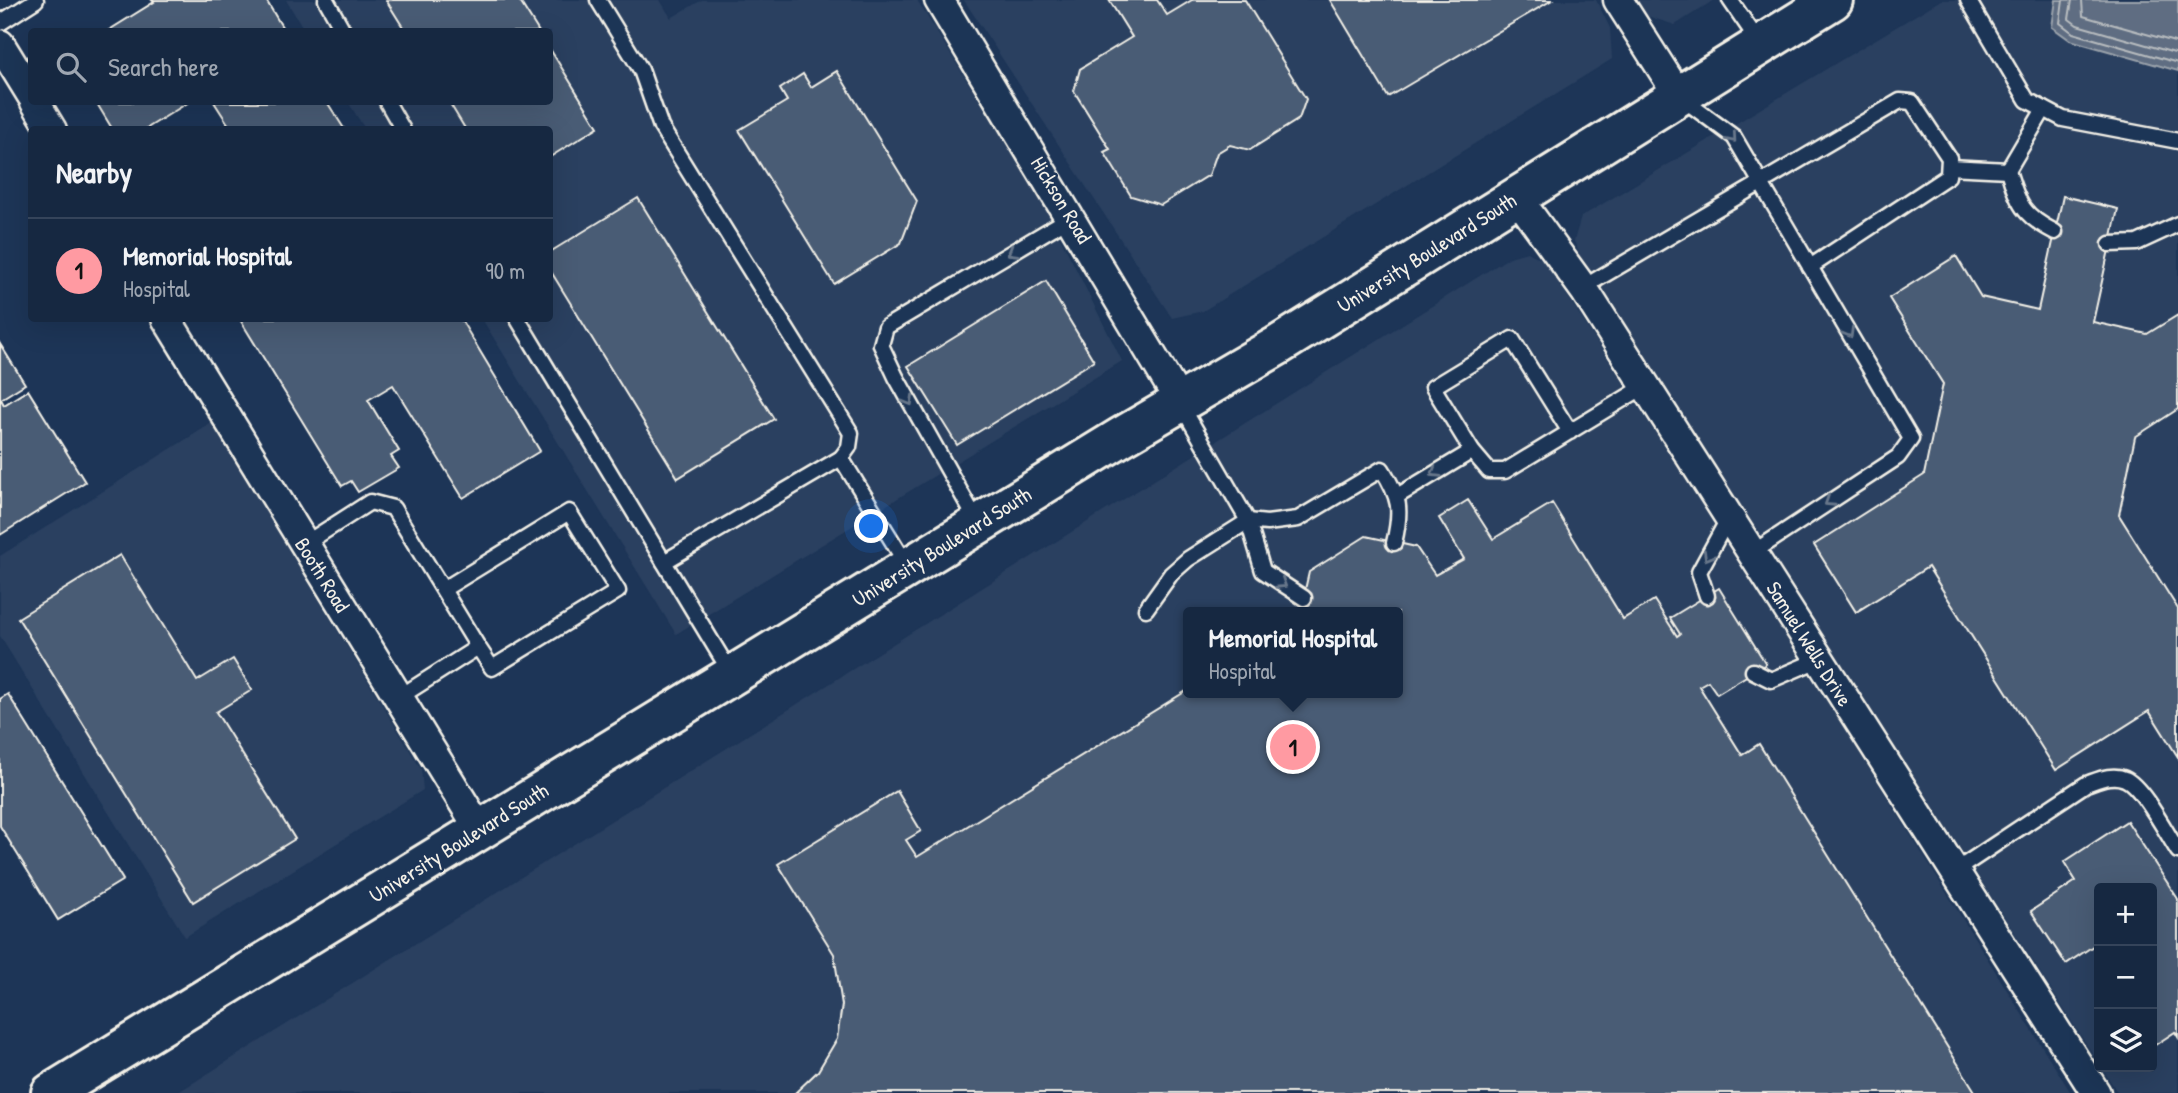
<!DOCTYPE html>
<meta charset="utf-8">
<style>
:root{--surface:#162841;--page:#23344c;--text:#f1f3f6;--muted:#9ea6b1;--line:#35445a;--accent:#ff9aa2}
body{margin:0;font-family:"Patrick Hand",sans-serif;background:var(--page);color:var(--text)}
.controls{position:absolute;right:21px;bottom:21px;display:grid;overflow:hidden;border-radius:7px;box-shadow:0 7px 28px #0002}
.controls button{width:63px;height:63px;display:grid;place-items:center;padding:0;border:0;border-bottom:2px solid var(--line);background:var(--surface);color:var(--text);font:35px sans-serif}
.you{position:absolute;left:872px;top:527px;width:24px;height:24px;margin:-18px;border:5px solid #fff;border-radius:50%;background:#1a73e8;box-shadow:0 0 0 10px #1a73e833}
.badge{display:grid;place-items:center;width:46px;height:46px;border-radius:50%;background:var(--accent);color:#111;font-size:23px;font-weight:700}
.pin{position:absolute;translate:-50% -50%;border:4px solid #fff;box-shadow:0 2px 7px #0006}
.popup{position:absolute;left:1183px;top:607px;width:220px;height:91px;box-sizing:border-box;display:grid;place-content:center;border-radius:7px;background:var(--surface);filter:drop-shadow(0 2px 5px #0005);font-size:23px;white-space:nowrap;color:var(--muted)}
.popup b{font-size:26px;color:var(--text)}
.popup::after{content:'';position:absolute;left:50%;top:100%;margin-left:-14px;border:14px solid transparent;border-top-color:var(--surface)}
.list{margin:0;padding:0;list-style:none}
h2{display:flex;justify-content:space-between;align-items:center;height:91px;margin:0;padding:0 28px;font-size:30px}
h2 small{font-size:23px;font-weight:400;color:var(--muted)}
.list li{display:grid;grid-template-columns:46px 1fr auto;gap:21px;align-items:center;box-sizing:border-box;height:105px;padding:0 28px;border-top:2px solid var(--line)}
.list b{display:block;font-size:26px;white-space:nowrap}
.list p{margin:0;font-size:23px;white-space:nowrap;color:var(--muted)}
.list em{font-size:23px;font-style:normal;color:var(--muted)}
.icon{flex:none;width:38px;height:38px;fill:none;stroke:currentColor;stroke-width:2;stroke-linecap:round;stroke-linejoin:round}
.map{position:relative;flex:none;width:2178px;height:1093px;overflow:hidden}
.search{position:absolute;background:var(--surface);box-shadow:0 7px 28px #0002;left:28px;top:28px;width:525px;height:77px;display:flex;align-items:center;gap:18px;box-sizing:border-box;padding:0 24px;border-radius:7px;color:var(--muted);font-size:26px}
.panel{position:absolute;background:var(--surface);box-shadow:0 7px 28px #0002;left:28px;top:126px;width:525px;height:196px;border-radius:7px}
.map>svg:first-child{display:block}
.built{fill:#2a4060;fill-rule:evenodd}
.water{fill:#5e6d82;stroke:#9aa2ab;stroke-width:2}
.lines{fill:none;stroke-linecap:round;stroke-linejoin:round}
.shore{stroke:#b8bcbf;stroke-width:2}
.building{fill:#485b74;stroke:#f4f1e8;stroke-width:2}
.service-casing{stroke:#f4f1e8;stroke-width:19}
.minor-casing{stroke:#f4f1e8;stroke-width:33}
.primary-casing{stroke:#f4f1e8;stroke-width:44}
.service{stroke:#1d3557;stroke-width:14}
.minor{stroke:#1d3557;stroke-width:28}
.primary{stroke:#1d3557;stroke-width:38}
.oneway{stroke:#68778a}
.labels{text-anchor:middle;stroke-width:5;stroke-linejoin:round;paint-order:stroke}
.street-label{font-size:21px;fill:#f4f1e8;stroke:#1d3557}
</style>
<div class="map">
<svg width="2178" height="1093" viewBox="0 0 2178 1093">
<rect width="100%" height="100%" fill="#1d3557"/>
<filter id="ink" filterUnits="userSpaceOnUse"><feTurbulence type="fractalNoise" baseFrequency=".0143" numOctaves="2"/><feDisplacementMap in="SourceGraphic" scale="14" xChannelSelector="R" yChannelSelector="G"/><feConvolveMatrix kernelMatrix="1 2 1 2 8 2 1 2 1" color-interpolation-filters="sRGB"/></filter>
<g filter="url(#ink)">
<g class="built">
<path d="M286 0H660L671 18 702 0H917L1044 205 1122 361 676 634 482 319 550 318V130L365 129 348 102H550V32L305 31Z"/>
<path d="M964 0H1596L1610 28 1612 59 1203 311 1172 318Z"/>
<path d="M1635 0H1714L1675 25 1644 15Z"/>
<path d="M1941 0H2056L2052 27 2070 40 2178 71V1093H2118L2101 1067H2152V888H2099V1064L1583 263 1574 241 1581 217Z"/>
<path d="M1527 252 1544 260 1791 643 2071 1093H177L1510 257ZM1188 612H1398V693H1188Z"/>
<path d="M212 423 421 769 423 790 185 937 0 636V556Z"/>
</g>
<path class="water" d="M2056 0H2178V71L2070 40 2052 27Z"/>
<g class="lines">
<g class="shore">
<path d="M2063 0 2060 23 2073 33 2178 63"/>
<path d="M2072 0 2069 19 2077 25 2178 54"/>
<path d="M2082 0 2083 16 2178 43"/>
</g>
</g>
<g class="building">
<path d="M152 0H266L285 32H106L154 2Z"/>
<path d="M386 0H519L539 32H406Z"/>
<path d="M1109 0H1157L1167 15 1192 0H1245L1306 99 1299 119 1250 150 1230 145 1217 153 1209 175 1161 205 1131 196 1104 152 1110 149 1074 91 1080 69 1132 37Z"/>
<path d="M1330 0H1552L1388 97Z"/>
<path d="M550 49 598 127 550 157V130H466L449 102H550Z"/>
<path d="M837 71 917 201 901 243 834 284 739 130 787 101 780 89 803 74 811 87Z"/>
<path d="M96 102H189L144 130H113Z"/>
<path d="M214 102H327L345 130H232Z"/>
<path d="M2063 196 2118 209 2093 322 2147 334 2178 315V409L2135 437 2119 515 2178 609V757L2149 711 2056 770 1928 567 1856 612 1814 545 1924 475 1943 384 1889 298 1956 256 1981 297 2038 310Z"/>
<path d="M638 198 774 419 678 478 550 270V252Z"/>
<path d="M1046 281 1094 361 957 445 908 366Z"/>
<path d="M239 318H460L540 451 463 498 393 385 368 400 399 451 391 456 399 468 358 492 351 481 342 486Z"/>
<path d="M0 344 25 384 1 399 4 405 28 390 85 482 0 535Z"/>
<path d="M1468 500 1493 539 1552 503 1623 619 1654 600 1677 636 1680 634 1670 618 1719 588 1766 664 1717 694 1708 681 1699 686 1742 755 1759 744 1976 1093H795L818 1071 837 1039 842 1005 834 954 778 864 897 791 921 831 906 840 917 857 1188 690 1398 693V612H1300L1309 572 1366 536 1416 547 1435 575 1464 559 1439 518Z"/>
<path d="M120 555 197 681 233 659 252 690 216 712 295 839 193 902 18 618Z"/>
<path d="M8 694 123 880 58 920 0 826V699Z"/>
<path d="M2127 821 2178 899V1037L2175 1032 2152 1047V888H2099V942L2066 964 2031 911 2076 881 2064 862Z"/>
</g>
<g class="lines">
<g class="service-casing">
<g id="service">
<path d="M326 0 344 32"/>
<path d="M598 0 641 70 661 127 851 433 849 447 841 458 907 565"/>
<path d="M1730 0 1761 45"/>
<path d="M1968 0 2027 100 2063 119 2178 141"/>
<path d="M0 23 36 0"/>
<path d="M1680 97 1734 137 1911 439 1898 457 1752 553"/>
<path d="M387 102 403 130"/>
<path d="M1949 167 2008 170 2044 109"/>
<path d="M2008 170C2018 204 2023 216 2055 232"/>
<path d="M2110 244 2137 243 2178 224"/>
<path d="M1582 288 1900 101 1912 102 1949 158 1948 176 1810 267"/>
<path d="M517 318 732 675"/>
<path d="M1180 403 1248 521 1263 571 1304 598"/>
<path d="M1570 432 1512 339 1433 387 1472 451 1489 471H1505L1645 386"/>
<path d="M1399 495 1472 451"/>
<path d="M978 523 896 377 881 345 886 327 1071 217"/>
<path d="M303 545 370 502 393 508 478 647 398 698"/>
<path d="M664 562 841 458"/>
<path d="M444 589 569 512 618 591 492 668 478 647"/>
<path d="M1707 596 1699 572 1729 517"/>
<path d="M1146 609 1171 574 1188 559 1248 521 1267 523 1298 519 1382 469C1400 498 1402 509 1394 543"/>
<path d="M1753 671 1771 680 1818 660"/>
<path d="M1955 871 2086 784C2098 780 2112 773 2125 779 2142 786 2167 834 2178 851"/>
</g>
</g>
<g class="minor-casing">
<g id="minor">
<path d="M939 0 1180 402"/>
<path d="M1618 0 1679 96"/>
<path d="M0 44 32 96"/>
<path d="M35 102 52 130"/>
<path d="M1517 197 1585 291 2096 1093"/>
<path d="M166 318 480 830"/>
</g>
</g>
<g class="primary-casing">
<path id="primary" d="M51 1093 1121 437 1277 346 1833 0"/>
</g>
<use href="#service" class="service"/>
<use href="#minor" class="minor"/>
<use href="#primary" class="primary"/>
</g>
<defs><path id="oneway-chevron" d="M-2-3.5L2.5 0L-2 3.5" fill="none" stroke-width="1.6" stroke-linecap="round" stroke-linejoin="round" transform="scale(1.75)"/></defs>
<g class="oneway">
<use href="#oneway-chevron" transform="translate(1732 138) rotate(49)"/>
<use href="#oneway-chevron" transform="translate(1012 252) rotate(149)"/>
<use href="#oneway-chevron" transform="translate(1849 333) rotate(60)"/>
<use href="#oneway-chevron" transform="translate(909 401) rotate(60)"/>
<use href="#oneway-chevron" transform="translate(1435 473) rotate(149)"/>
<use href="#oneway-chevron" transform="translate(1829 502) rotate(147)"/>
<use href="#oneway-chevron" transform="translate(1708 556) rotate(119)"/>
<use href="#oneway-chevron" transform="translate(1282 584) rotate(33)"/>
</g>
</g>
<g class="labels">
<g class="street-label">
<text transform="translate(1061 200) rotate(59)" y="7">Hickson Road</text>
<text transform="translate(1427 253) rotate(-32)" y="7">University Boulevard South</text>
<text transform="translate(942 547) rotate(-32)" y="7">University Boulevard South</text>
<text transform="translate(322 575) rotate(58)" y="7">Booth Road</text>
<text transform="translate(1809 644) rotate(58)" y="7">Samuel Wells Drive</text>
<text transform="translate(459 843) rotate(-32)" y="7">University Boulevard South</text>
</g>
</g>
</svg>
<div class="controls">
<button>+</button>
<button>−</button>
<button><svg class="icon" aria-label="layers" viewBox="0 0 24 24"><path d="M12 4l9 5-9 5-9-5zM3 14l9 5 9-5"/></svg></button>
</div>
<div class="you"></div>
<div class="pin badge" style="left:1293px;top:747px">1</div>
<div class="popup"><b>Memorial Hospital</b>Hospital</div>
<div class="search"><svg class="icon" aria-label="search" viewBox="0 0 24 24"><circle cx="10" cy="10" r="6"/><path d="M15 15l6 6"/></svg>Search here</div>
<section class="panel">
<h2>Nearby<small></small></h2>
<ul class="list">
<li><span class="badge">1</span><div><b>Memorial Hospital</b><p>Hospital</p></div><em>90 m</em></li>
</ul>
</section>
</div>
